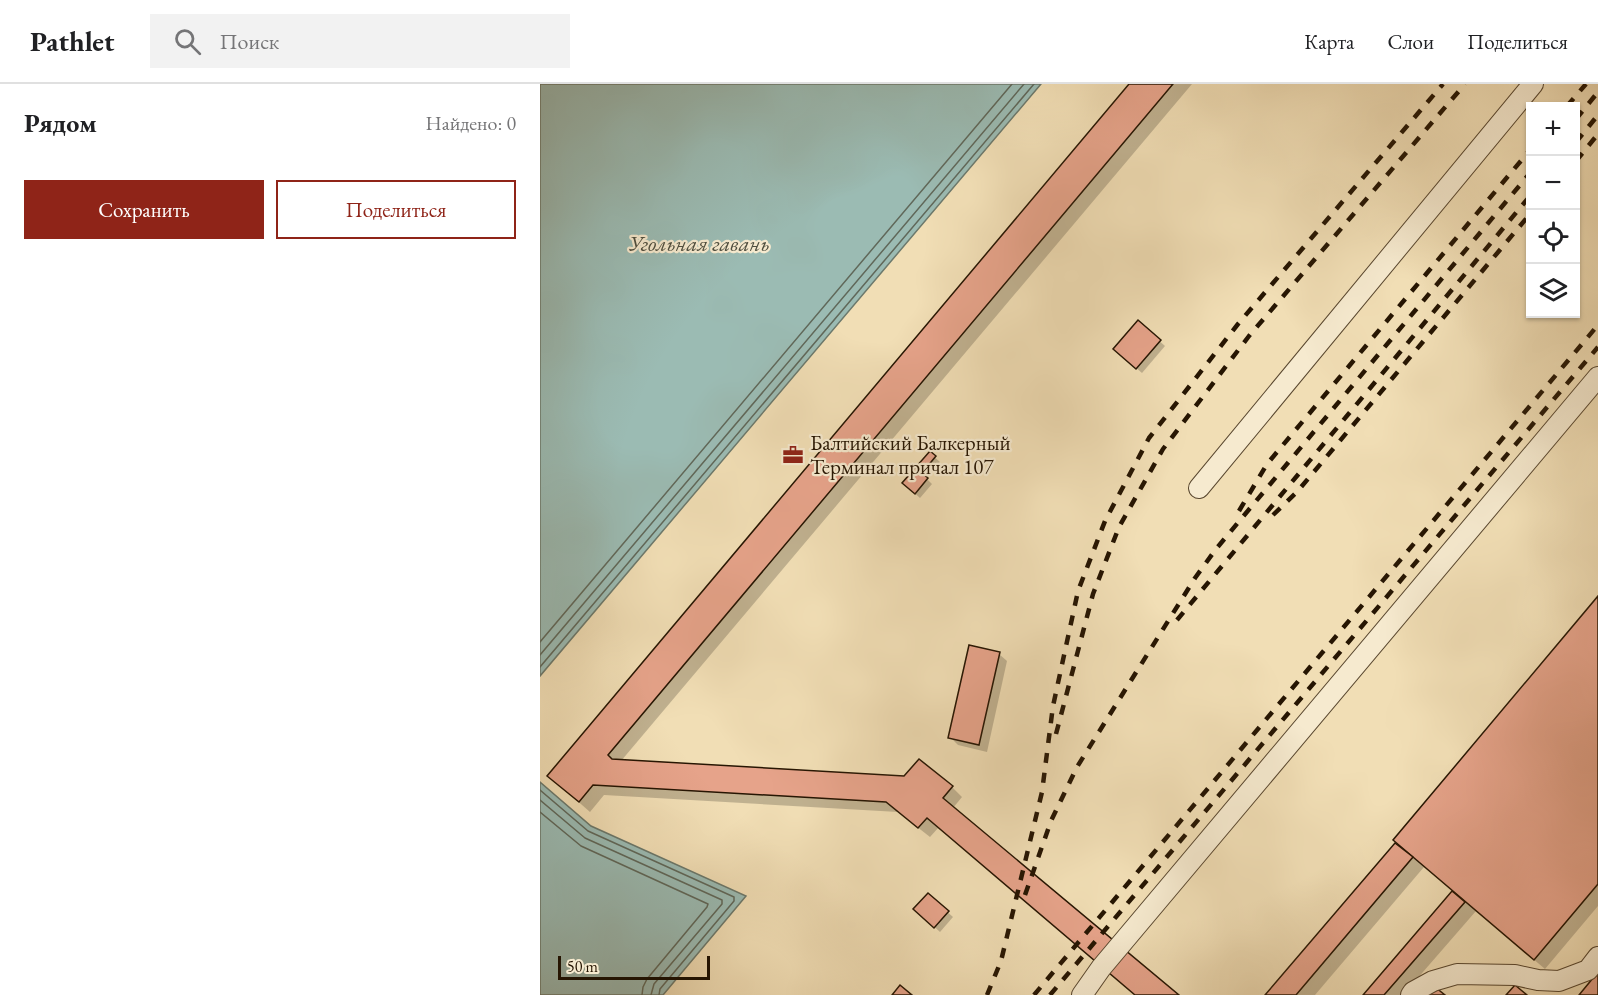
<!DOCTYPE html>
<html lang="ru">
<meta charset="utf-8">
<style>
:root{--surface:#fff;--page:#f2f2f2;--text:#202124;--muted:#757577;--line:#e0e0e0;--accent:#8f2418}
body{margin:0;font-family:"EB Garamond",serif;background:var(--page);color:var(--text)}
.controls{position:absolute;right:18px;top:18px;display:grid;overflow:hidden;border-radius:0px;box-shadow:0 2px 4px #0004}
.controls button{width:54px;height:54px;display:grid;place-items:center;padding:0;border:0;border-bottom:2px solid var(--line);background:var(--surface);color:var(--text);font:30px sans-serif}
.scale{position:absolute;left:18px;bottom:15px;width:152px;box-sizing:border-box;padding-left:6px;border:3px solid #261502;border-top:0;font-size:16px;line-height:21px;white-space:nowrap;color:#261502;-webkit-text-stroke:4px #f6eacf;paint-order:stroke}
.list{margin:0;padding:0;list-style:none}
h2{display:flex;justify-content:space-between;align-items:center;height:78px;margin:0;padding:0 24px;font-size:26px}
h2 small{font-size:20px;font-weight:400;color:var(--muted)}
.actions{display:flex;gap:12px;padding:18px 24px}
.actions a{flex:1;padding:14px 0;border:2px solid var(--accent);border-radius:0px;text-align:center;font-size:21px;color:var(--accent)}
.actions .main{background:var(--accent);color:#fff}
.icon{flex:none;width:33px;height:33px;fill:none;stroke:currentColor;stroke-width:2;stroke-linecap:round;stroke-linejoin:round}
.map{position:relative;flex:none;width:1058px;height:911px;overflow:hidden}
header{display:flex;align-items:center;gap:36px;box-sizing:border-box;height:84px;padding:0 30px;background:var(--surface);border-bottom:2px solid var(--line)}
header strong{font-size:28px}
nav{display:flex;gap:33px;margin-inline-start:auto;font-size:21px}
.search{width:420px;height:54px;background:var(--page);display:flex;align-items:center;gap:15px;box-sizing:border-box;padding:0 21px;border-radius:0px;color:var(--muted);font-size:22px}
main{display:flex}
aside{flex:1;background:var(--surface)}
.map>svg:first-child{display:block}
.water{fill:#9bbbb3;stroke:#6c796c;stroke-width:1.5}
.shadow{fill:#0003}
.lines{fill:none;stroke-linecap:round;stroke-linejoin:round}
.shore{stroke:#60685a;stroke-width:1.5}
.building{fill:#e6a38a;stroke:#261502;stroke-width:1.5}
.minor-casing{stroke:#59472f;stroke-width:22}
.minor{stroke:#f6eacf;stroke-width:20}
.rail{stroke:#261502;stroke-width:4.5;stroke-dasharray:10 10;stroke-linecap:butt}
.labels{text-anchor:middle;stroke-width:4.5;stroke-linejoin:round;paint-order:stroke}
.poi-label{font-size:21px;fill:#261502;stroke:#f6eacf;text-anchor:start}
.water-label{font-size:22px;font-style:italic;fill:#4f4f40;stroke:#f6eacf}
</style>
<header>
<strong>Pathlet</strong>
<div class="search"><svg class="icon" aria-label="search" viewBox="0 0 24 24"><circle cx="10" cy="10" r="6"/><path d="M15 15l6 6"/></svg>Поиск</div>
<nav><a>Карта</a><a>Слои</a><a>Поделиться</a></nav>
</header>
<main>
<aside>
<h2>Рядом<small>Найдено: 0</small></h2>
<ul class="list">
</ul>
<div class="actions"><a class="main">Сохранить</a><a>Поделиться</a></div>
</aside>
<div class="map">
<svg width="1058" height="911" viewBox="0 0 1058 911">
<rect width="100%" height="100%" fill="#f1deb5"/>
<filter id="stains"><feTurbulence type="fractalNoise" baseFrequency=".00333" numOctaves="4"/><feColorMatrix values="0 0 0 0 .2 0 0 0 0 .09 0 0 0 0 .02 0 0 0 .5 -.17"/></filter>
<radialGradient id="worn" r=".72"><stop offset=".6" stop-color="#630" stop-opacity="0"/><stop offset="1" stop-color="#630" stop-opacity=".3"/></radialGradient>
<g class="water">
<path d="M0 0H501L0 592Z"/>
<path d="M0 698 51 742 206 812 123 911H0Z"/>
</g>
<g class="shadow">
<path d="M591 0H652L81 677 412 703 422 713 413 724 637 911H595L399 743 390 753 358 728 64 711 50 728 9 692Z"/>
<path d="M598 238 625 262 602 289 580 270Z"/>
<path d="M390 369 400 378 386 394 392 400 380 414 369 404Z"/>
<path d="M1058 514V822L1005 885 936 827 863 911H825L914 808 884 783 775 911H727L857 759Z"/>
<path d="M459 570 467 577 447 668 418 661 410 653Z"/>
<path d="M388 811 413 833 400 848 375 825Z"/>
</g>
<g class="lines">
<g class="shore">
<path d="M0 558 472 0"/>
<path d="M0 571 484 0"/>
<path d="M0 583 494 0"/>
<path d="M0 706 48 747 194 813V817L120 905 119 911"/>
<path d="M0 716 45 754 182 816V820L114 900 111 911"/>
<path d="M0 728 41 762 168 820 167 823 107 895 103 903 102 911"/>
</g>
</g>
<g class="building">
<path d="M589 0H633L68 671 72 675 364 692 379 675 413 702 403 714 639 911H595L387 734 378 744 346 718 53 701 39 718 7 692Z"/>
<path d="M598 236 621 256 596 285 573 265Z"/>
<path d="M390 367 396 372 382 389 388 394 375 410 362 399Z"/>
<path d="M1058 512V800L994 876 853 756Z"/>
<path d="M429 561 460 568 439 661 408 654Z"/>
<path d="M855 759 873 773 756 911H725Z"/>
<path d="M912 807 925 818 844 911H823Z"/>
<path d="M388 809 409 827 394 844 373 825Z"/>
<path d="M1058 888V911H1039Z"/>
<path d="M360 901 372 911H352Z"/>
<path d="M975 901 987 911H966Z"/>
<path d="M895 903 905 911H888Z"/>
</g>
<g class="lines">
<g class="minor-casing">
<g id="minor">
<path d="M659 404 993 0"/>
<path d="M542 911 561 884 1058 293"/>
<path d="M871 911 873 908 893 897 917 890 975 891 998 896 1019 897 1048 886 1058 873"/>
</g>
</g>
<use href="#minor" class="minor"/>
<g class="rail">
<path d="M1027 22 1046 0"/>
<path d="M1036 35 1058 8"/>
<path d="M1036 58 1058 31"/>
<path d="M1036 77 1058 50"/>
<path d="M699 427 727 380 990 66"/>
<path d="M733 431 757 408 990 130"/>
<path d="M637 536 990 112"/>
<path d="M516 650 553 510 579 443 623 365 709 252 925 0"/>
<path d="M485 811 511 737 537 683 655 494 676 465 990 89"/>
<path d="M447 911 461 877 502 708 513 622 538 507 565 437 609 354 698 240 903 0"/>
<path d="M494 911 1058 241"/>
<path d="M510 911 1058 263"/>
</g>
</g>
<defs>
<g id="office-bare" transform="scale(1.62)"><path d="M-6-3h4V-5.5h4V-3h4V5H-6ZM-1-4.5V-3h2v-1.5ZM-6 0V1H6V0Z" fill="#8f2418" stroke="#f6eacf" stroke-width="2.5" paint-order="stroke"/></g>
</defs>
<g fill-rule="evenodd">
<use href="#office-bare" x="253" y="371"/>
</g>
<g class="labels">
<g class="poi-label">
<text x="270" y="366">Балтийский Балкерный<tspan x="270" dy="24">Терминал причал 107</tspan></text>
</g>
<g class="water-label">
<text x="159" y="167">Угольная гавань</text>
</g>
</g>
<rect width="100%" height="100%" filter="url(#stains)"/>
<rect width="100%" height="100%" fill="url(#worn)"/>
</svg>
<div class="controls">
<button>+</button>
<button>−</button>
<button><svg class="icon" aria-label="locate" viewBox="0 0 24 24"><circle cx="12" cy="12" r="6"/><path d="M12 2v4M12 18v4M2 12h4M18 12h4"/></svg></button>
<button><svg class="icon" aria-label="layers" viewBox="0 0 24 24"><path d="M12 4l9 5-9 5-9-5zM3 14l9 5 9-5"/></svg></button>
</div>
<div class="scale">50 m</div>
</div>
</main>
